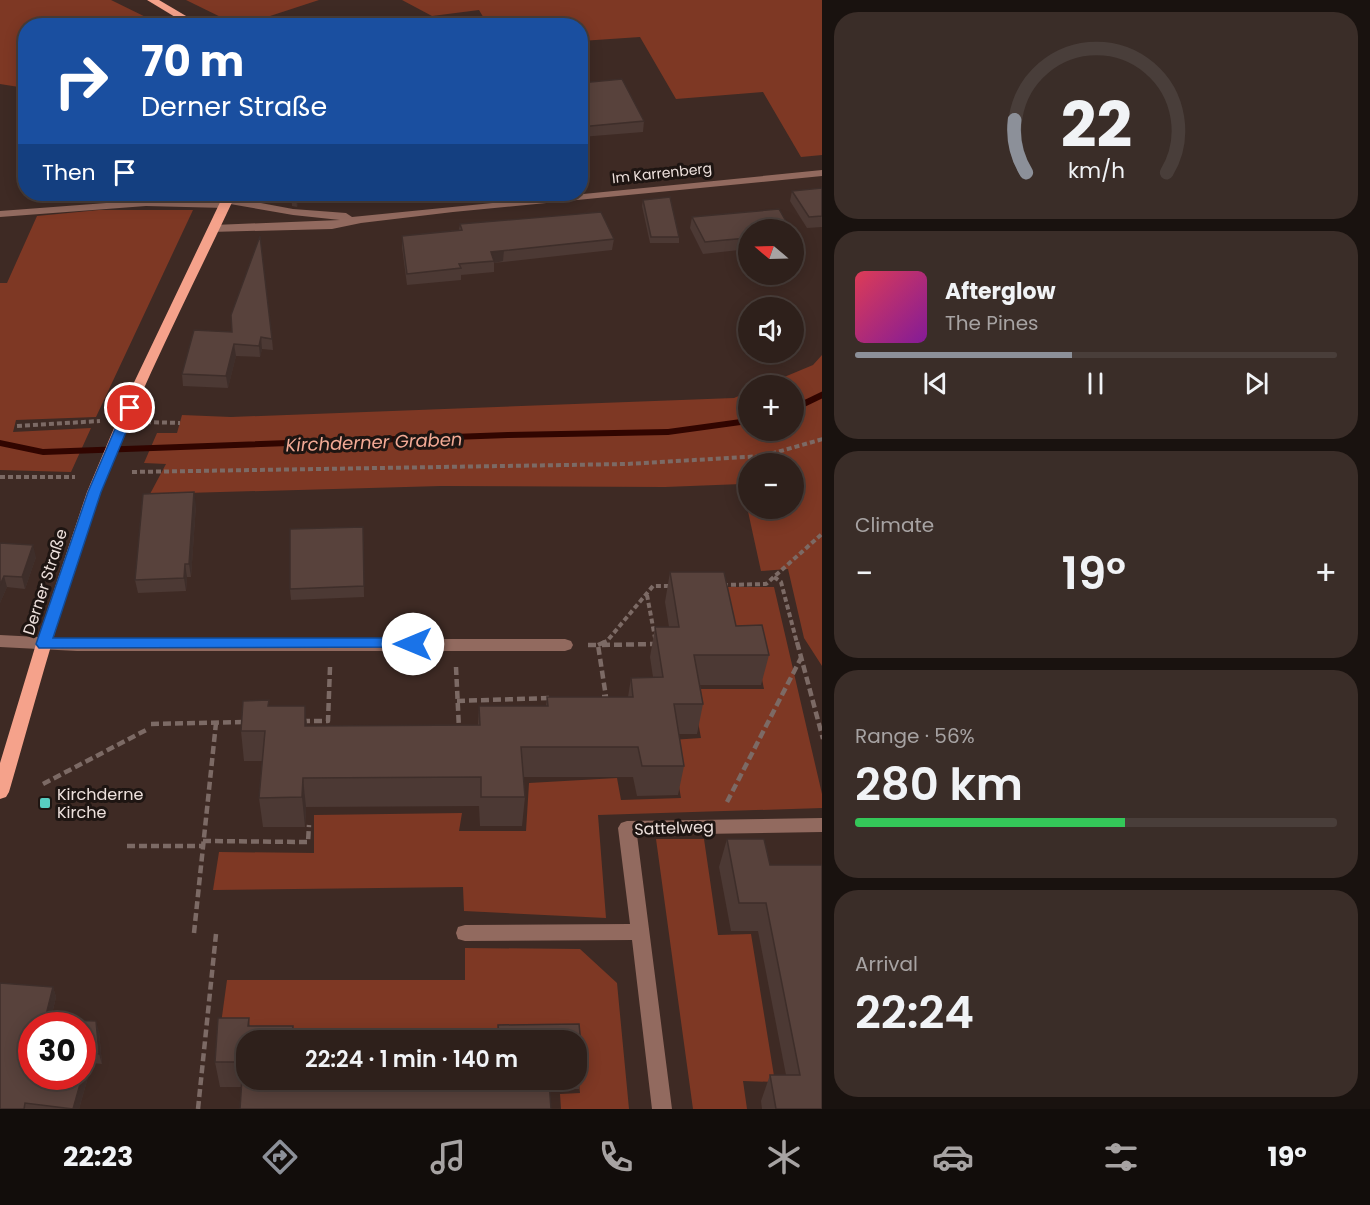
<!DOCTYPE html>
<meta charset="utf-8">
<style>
:root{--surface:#2e201b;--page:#3a2d28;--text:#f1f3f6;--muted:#a7a3a3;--line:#493e3a;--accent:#8c9099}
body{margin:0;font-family:Poppins,sans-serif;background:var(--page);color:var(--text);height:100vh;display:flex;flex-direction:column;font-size:22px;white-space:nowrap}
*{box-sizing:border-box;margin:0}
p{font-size:20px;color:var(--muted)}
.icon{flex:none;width:33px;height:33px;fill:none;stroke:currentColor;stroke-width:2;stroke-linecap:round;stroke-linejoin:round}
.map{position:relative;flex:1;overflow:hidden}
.sheet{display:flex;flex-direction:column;gap:12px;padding:12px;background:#19120f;width:548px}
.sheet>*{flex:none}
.guide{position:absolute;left:18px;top:18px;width:570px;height:183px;border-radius:24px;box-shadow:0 3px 15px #0003,0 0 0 2px var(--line);background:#1a4fa0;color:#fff;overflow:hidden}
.needle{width:39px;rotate:289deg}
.buttons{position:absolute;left:738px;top:219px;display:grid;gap:12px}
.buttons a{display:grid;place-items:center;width:66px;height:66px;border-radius:50%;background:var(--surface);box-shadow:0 3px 15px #0003,0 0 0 2px var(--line);font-size:30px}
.speed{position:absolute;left:18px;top:1012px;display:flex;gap:12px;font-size:30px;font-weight:700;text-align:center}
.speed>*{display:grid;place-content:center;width:78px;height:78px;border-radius:50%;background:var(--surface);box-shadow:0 3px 15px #0003,0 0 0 2px var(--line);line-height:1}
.speed .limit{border:9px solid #d22;background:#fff;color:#111}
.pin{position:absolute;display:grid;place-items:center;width:51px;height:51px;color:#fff;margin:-26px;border:3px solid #fff;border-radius:50%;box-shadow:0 2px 6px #0007}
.me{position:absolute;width:66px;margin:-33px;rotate:270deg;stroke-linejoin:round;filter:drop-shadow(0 0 4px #0008)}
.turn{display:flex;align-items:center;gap:21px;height:126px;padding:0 24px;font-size:27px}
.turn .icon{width:78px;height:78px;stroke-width:2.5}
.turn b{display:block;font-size:42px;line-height:51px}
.then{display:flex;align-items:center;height:57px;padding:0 24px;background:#0003;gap:12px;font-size:22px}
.big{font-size:45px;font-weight:600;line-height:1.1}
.sheet .tile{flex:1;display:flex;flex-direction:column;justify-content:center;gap:9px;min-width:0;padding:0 21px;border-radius:24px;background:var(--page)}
.sheet .dial{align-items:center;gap:0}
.dial svg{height:156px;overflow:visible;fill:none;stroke:var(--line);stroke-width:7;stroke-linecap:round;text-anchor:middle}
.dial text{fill:var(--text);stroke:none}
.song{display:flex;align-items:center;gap:18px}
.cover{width:72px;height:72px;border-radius:9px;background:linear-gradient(135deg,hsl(350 70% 55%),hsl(290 70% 35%))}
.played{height:6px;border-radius:3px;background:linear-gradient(90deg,var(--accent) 45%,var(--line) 45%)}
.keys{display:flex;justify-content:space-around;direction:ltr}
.heat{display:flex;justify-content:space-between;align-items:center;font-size:33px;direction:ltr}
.charge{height:9px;border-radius:4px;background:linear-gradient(90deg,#34c759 56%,var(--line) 0)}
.trip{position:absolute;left:236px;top:1030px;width:351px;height:60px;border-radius:24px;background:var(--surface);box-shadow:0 3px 15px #0003,0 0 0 2px var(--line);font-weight:600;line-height:60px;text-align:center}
.tab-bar{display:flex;height:96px;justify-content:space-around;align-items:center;background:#120d0b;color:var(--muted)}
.tab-bar .icon{width:42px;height:42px}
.tab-bar .active{color:var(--accent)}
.tab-bar b{font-size:27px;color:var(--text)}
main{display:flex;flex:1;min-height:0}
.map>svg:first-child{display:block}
.green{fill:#7e3824;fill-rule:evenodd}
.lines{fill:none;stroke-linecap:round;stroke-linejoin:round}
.stream{fill:#310500;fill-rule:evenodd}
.path-far1{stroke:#7c6a65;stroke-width:4;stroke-dasharray:5 3;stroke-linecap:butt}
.path{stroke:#7c6a65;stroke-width:4.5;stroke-dasharray:8 4;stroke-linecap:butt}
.minor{fill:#926a5f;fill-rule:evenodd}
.major{fill:#f5a28b;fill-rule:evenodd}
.wall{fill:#4c3934}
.shaded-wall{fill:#3e2e2a}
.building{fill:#58423c;stroke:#3e2e2a;stroke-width:1.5}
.route{fill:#1a73e8;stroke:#114b97;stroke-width:1.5}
.poi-dot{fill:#57cec2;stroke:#1e1512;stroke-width:2}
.labels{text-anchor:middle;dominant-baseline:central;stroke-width:6;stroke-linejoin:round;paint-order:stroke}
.far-street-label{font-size:14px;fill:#ede0dc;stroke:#1e1512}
.street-label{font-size:16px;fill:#ede0dc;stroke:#1e1512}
.poi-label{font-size:16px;fill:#ede0dc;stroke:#1e1512;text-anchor:start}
.water-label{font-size:18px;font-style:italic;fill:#f3aa95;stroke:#1e1512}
</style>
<main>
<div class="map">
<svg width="823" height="1109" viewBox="0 0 823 1109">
<rect width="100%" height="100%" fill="#3e2a24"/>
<g class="green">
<polygon points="0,0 111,0 162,25 26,26 25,88 0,84"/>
<polygon points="186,0 319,0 239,26"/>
<polygon points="402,0 822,0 822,155 801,157 763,92 676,99 640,37 581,41 580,26 488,25 479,10 432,16"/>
<polygon points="99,210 193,210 96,417 16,420 13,432 91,428 71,472 0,470 0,283 7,283 37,216"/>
<path d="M822,355V666L804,638L788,569L761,571L742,484L665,487L441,486L150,494L166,464L144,463L157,433H177L182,415L231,417L734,398L748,392V430H794V386L765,385L813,365ZM748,464H794V508H748Z"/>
<polygon points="722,587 774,587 822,794 822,808 598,815 606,918 464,911 463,887 213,890 219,852 314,853 314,815 462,813 459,831 526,831 529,783 617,778 621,800 681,798 671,740 701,738 692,689 764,689 756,649 732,647"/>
<polygon points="656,839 704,839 718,935 751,934 775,1082 743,1081 747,1109 693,1109"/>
<polygon points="465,948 580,949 617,983 629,1109 561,1109 560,1094 580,1093 574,1038 488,1036 487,1041 304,1041 304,1028 220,1031 227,980 465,980"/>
</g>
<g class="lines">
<g class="stream">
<polygon points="823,391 823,398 794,412 794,405"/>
<polygon points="748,418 748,424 668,435 508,438 43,455 0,446 0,440 43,449 508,432 668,429"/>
</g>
<g class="path-far1">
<polyline points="146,422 180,423"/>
<polyline points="17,426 100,421"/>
<polyline points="132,472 626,464 763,456 823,439"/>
<polyline points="0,477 75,477"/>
<polyline points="774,577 781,582 797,643"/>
<polyline points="723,585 766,584 823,533"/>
<polyline points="647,595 656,643"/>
<polyline points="602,643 607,641 653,586 670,586"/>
</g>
<g class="path">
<polyline points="797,642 823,739"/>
<polyline points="588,645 598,645 606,697 602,697"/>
<polyline points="598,645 605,642"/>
<polyline points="602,645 656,644 656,642"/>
<polyline points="456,667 459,729"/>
<polyline points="457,701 550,698"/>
<polyline points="302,721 328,721 330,667"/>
<polyline points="151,724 247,722"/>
<polyline points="43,784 146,730"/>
<polyline points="727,802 801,658"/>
<polyline points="203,841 308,842 309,825"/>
<polyline points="127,846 203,846"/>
<polyline points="194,933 216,723"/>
<polyline points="198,1109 216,934"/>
</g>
<g class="minor">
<polygon points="823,170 823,176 453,212 361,223 332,229 210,232 210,226 214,225 340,220 293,215 230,204 229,207 225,208 146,206 0,217 0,211 146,200 223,201 224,198 228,197 293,209 346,213 352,217"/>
<polygon points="0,635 77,639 565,639 571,641 573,645 571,649 565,651 77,651 0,647"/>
<polygon points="823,818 823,832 637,835 672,1109 652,1109 632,940 465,941 458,939 456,933 458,927 465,925 630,924 618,828 621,823 627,821"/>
</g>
<g class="major">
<polygon points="147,0 159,0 203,26 190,26"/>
<path d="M224,194H236C190,292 139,390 101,492C65,590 38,692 9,792L6,797L0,799V763L36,644L87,492L128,395Z"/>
</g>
</g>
<g class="wall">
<polygon points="580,83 644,121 643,132 581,137 585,145 584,156 580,156"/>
<polygon points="822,188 822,227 807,228 790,201 792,191"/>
<polygon points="291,194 301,194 297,207 292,206"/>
<polygon points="643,200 679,237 679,243 650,243 642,206"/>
<polygon points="692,217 748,230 748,249 703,254 690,228"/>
<polygon points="460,224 614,239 612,250 494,263 494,272 461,275 461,280 407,285 402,247 402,236 459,230"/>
<polygon points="194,330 272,339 273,350 262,349 260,357 236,356 228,388 183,386 182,374"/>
<polygon points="196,505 191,577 187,577 186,591 138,593 135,580"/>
<polygon points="363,527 364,597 291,600 290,589"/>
<polygon points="0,543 36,557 25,589 7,587 0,603"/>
<polygon points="670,572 736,626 769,655 761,685 700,685 703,704 697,734 679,734 684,766 678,795 637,796 633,777 523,777 525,797 522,826 480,826 479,806 306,807 305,827 263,827 259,798 262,761 244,761 241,731 270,706 305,706 307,726 478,725 479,706 546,706 547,697 628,697 631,678 653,677 650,657 655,627 669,627 665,602"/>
<polygon points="727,839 764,839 822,1109 762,1109 761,1101 770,1075 786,1075 758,931 731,931 719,867"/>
<polygon points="53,987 56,997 51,1019 99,1031 102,1064 92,1063 79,1109 0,1109"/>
<polygon points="218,1018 249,1018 250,1026 293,1026 294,1041 246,1041 246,1080 576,1080 576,1041 497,1041 498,1025 579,1024 583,1063 579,1089 549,1089 551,1109 240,1109 241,1087 220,1087 215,1062"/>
</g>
<g class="shaded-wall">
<polygon points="297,194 301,194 297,207 296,195"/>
<polygon points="504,250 503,261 494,263 491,252"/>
<polygon points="261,337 262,349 260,357 259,346"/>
<polygon points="234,344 236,356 228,388 226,376"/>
<polygon points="194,492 196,505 191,577 189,564"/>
<polygon points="33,545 36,557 25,589 22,577"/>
<polygon points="185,564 187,577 186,591 184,578"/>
<polygon points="4,576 7,587 0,603 0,585"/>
<polygon points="305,706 308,736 305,726"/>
<polygon points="303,778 306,807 305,827 302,797"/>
<polygon points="53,987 56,997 49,1026 45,1019"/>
<polygon points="96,1021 99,1031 102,1064 99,1054"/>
<polygon points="293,1026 294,1041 292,1041"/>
<polygon points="88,1053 92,1063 79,1109 73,1109"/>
</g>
<g class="building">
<polygon points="310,18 321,26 288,26"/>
<polygon points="622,79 644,121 580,127 580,83"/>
<polygon points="580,136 585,145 580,146"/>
<polygon points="822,188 822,216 809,217 792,191"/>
<polygon points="670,197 679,237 651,237 643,200"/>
<polygon points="779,209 791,230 748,230 748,238 725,240 705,242 692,217"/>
<polygon points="601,212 614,239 491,252 494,261 459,264 461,268 407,274 402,236 462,230 460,224"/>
<polygon points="260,236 272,339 261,337 259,346 234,344 226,376 182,374 194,330 232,332 231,315"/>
<polygon points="194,492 189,564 185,564 184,578 135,580 143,494"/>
<polygon points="363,527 364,586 290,589 290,529"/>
<polygon points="0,543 33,545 22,577 4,576 0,585"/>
<polygon points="670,572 724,572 736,626 762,625 769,655 694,655 703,704 674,704 684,766 642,766 638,747 521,747 525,797 481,797 481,777 303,778 302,797 259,798 265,731 241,731 243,701 269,700 268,706 305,706 305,726 480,725 479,706 548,706 547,697 633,697 631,678 663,677 655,627 679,627"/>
<polygon points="727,839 764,839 770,865 822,865 822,1109 776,1109 770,1075 800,1075 766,903 739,903"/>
<polygon points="0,983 53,987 45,1019 96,1021 99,1054 88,1053 82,1075 82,1026 32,1026 32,1077 82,1077 73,1109 25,1103 24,1109 0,1109"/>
<polygon points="218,1018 249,1018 248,1026 293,1026 292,1041 246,1041 246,1080 549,1080 551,1109 240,1109 243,1062 215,1062"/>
<polygon points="579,1024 583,1063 576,1063 576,1041 499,1041 498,1025"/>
</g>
<polygon class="route" points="130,405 136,408 101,492 53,638 413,638 419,640 421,644 419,647 39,648 36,644 88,492 124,408"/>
<rect class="poi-dot" x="39" y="797" width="12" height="12" rx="3"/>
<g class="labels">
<g class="far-street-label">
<text transform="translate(662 173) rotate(-6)">Im Karrenberg</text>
</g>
<g class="street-label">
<text transform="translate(45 582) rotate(-72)">Derner Straße</text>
<text transform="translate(674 828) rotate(-2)">Sattelweg</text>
</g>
<g class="poi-label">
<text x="57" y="794">Kirchderne<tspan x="57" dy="18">Kirche</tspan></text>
</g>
<g class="water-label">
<text transform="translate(374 442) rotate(-2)">Kirchderner Graben</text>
</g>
</g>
</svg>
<div class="buttons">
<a><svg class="needle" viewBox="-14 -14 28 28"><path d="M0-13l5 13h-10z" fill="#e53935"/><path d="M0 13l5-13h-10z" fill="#a7a3a3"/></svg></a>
<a><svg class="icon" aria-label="sound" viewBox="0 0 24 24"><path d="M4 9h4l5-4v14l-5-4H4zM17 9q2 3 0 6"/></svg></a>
<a>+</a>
<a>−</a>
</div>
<div class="speed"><div class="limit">30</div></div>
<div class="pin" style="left:130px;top:408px;background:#d93025"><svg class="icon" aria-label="arrive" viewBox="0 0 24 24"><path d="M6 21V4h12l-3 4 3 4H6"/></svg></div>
<svg class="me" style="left:413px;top:644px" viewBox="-20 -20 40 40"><circle r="19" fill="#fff"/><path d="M0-13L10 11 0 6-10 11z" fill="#1a73e8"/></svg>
<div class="trip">22:24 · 1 min · 140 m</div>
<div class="guide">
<div class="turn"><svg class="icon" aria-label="right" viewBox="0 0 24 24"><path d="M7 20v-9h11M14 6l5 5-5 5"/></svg><div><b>70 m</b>Derner Straße</div></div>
<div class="then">Then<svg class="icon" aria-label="arrive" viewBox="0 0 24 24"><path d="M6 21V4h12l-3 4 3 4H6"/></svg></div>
</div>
</div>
<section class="sheet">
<div class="tile dial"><svg viewBox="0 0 100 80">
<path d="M14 69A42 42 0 1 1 86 69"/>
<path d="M14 69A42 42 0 0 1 8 42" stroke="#8c9099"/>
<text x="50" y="56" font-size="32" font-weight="700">22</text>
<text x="50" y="72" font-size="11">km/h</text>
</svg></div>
<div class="tile">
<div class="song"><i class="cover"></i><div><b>Afterglow</b><p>The Pines</p></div></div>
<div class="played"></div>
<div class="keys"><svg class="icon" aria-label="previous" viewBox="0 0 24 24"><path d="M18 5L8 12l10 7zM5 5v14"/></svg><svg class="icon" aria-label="pause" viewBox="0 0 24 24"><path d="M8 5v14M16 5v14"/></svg><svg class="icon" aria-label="next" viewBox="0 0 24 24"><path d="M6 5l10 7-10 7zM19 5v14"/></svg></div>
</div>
<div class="tile"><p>Climate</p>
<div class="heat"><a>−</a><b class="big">19°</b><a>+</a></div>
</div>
<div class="tile"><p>Range · 56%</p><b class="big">280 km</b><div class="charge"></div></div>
<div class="tile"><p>Arrival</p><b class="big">22:24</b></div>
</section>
</main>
<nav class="tab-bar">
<b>22:23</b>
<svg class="icon active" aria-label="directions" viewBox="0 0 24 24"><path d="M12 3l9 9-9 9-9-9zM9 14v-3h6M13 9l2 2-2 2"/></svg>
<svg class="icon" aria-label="music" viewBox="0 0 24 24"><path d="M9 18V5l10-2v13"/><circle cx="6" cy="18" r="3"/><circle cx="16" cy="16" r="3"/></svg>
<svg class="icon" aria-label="phone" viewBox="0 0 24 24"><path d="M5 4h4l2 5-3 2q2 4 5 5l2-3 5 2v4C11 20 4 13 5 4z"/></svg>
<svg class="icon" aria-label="climate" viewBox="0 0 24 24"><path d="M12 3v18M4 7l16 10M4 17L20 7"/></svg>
<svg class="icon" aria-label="car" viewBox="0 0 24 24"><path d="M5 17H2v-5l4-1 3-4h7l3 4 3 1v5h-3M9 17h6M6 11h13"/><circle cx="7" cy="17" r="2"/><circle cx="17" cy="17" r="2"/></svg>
<svg class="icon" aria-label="filters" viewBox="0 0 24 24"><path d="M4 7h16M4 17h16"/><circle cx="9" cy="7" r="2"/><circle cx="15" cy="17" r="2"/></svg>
<b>19°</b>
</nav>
